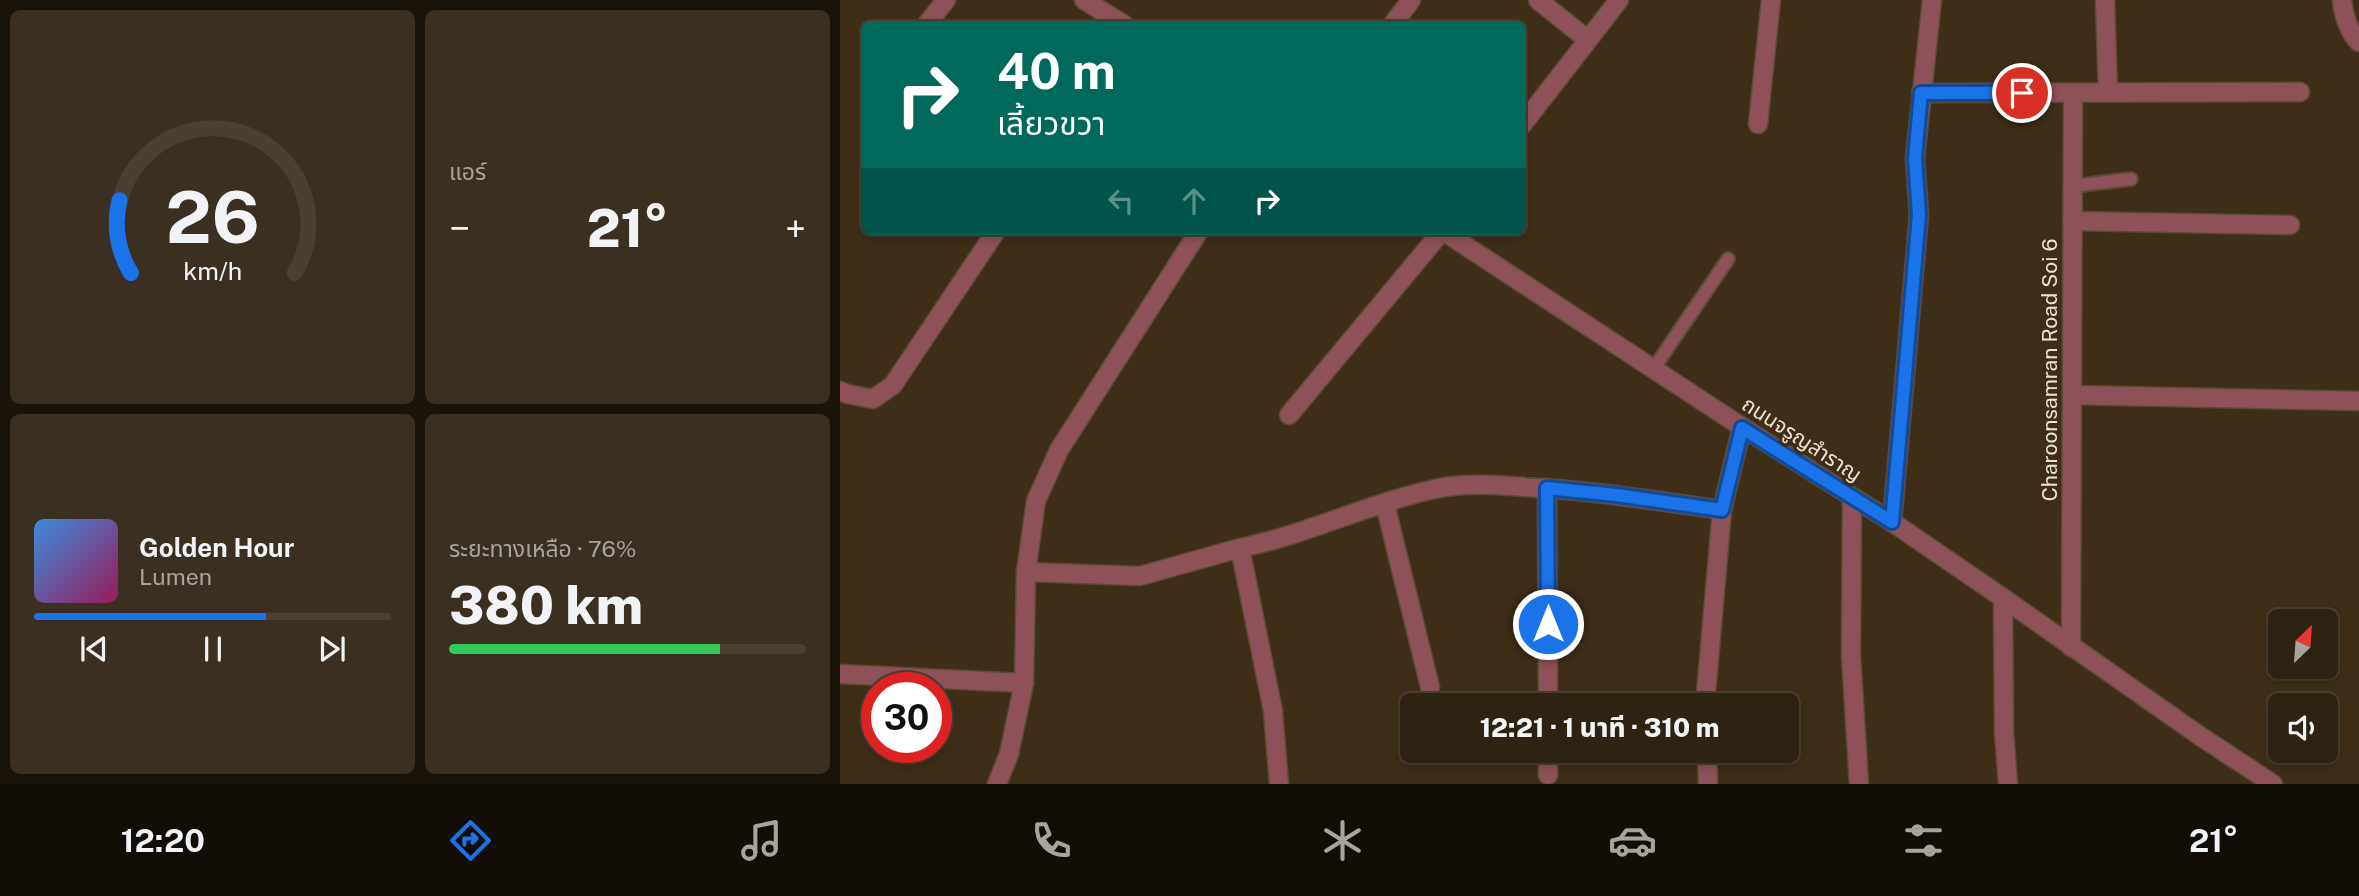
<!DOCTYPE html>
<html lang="th">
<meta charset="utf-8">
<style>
:root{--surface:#2e2212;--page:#3a2f20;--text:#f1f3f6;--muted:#a7a49f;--line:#493f32;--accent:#1a73e8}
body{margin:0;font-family:"Public Sans","Noto Sans Thai",sans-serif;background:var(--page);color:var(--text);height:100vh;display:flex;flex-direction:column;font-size:26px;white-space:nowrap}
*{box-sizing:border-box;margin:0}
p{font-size:23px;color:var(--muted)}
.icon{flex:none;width:38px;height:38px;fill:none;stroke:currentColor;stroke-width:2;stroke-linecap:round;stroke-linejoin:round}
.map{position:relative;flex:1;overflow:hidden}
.panel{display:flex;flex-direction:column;gap:10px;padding:10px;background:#19130a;width:840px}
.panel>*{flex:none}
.banner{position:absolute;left:21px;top:21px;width:665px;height:214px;border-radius:10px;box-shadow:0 4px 10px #0003,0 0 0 2px var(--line);background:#00695c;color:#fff;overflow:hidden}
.needle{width:46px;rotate:25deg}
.buttons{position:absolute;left:1428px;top:609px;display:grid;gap:14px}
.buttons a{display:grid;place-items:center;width:70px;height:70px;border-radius:10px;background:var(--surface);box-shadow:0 4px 10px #0003,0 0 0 2px var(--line);font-size:35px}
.speed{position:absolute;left:21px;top:672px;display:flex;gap:14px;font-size:35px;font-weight:700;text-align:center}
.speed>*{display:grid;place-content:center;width:91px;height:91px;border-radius:50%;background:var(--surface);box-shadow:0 4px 10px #0003,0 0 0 2px var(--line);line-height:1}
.speed .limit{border:10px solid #d22;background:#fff;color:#111}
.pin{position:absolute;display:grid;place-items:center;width:60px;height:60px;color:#fff;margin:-30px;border:4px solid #fff;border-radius:50%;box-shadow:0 2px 7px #0007}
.me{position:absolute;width:77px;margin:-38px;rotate:0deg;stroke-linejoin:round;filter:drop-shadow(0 0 5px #0008)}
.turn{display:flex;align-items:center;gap:24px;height:147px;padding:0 21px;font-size:32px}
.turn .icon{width:91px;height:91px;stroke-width:2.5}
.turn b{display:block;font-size:49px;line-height:60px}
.lanes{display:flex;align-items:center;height:66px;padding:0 21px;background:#0003;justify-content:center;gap:35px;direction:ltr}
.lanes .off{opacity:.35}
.big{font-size:52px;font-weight:800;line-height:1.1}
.panel .tile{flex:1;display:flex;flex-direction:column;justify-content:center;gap:10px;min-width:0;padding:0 24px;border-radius:10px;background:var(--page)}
.panel .dial{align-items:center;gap:0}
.dial svg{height:182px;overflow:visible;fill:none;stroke:var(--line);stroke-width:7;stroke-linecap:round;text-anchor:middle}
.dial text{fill:var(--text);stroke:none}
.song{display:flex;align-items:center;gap:21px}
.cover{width:84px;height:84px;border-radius:10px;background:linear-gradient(135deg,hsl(210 70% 55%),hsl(330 70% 35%))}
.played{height:7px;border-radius:4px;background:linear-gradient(90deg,var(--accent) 65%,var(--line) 65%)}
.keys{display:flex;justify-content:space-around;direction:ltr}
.heat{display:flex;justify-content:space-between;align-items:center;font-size:38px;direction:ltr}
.charge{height:10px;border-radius:5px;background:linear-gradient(90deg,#34c759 76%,var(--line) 0)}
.panel .tiles{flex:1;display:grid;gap:10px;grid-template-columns:repeat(2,1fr)}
.trip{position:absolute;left:560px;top:693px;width:399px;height:70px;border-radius:10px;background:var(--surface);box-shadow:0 4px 10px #0003,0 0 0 2px var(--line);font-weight:800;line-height:70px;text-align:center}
.dock{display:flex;height:112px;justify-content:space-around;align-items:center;background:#120e07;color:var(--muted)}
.dock .icon{width:49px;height:49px}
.dock .selected{color:var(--accent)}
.dock b{font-size:32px;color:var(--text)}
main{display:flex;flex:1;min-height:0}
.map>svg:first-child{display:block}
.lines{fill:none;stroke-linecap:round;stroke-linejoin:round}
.lane-casing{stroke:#5a4b36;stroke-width:16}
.street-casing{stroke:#5a4b36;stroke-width:21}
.lane{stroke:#8e5159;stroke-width:12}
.street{stroke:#8e5159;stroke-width:18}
.route-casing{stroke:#114b97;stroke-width:18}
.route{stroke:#1a73e8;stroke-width:12}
.labels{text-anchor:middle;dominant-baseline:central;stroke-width:7;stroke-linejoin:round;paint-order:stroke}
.street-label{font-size:21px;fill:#ece1d4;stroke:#3e2e18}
</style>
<main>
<section class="panel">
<div class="tiles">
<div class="tile dial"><svg viewBox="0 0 100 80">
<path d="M14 69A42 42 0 1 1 86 69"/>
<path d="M14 69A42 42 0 0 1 9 37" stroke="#1a73e8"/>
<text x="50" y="56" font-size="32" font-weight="700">26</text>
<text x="50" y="72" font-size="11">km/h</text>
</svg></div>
<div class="tile"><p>แอร์</p>
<div class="heat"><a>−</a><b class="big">21°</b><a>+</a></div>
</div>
<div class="tile">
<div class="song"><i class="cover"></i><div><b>Golden Hour</b><p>Lumen</p></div></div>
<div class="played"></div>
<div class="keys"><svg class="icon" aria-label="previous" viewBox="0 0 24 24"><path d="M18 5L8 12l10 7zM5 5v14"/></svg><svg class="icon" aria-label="pause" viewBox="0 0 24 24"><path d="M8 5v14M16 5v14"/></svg><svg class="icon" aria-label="next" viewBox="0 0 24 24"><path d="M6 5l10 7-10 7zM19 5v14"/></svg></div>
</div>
<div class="tile"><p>ระยะทางเหลือ · 76%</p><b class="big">380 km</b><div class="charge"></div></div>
</div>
</section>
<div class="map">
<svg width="1519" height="784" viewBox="0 0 1519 784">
<rect width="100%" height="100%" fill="#3e2e18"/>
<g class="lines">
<defs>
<g id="lane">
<polyline points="1233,186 1291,179"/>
<polyline points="814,368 888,259"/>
</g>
<g id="street">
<polyline points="244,0 283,24"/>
<polyline points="698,0 748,40"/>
<polyline points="1265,0 1268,92"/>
<path d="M1502,0C1503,13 1509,33 1519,42"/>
<polyline points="87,24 106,0"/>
<polyline points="553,24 571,0"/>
<polyline points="1081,93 1460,92"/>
<polyline points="918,124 931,0"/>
<polyline points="682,125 779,0"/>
<polyline points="1232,221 1450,225"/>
<polyline points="603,231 902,427 1052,522 1163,598 1360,736 1433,784"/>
<polyline points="0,391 8,394 33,399 53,385 156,231"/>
<polyline points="1232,395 1519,401"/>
<polyline points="449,415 602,231"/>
<polyline points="707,488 708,705"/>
<polyline points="1012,498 1011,656 1019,784"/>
<polyline points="545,504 590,687"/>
<polyline points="1052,522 1079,215 1075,158 1092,0"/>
<polyline points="186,572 300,576 400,548"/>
<polyline points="1163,598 1164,732 1168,784"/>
<polyline points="1231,647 1233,93"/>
<polyline points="0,674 184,683"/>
<polyline points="865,705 882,510 902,427"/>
<polyline points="708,751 708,775"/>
<polyline points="867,751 868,784"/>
<polyline points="157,784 169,754 184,683 186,572 196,501 219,450 359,231"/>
<path d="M439,784L433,711L400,548C470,534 535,500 605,487C632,483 659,485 685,487C751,490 816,501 882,510"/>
</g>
</defs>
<use href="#lane" class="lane-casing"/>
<use href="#street" class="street-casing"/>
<use href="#lane" class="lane"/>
<use href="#street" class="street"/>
</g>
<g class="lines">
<defs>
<polyline id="route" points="708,624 707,488 776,495 882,510 902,428 1052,522 1079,215 1075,158 1081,93 1182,93"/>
</defs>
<use href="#route" class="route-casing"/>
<use href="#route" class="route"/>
</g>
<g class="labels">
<g class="street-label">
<text transform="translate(1209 370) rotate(-90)">Charoonsamran Road Soi 6</text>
<text transform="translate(962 439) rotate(33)">ถนนจรูญสำราญ</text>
</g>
</g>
</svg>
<div class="buttons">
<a><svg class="needle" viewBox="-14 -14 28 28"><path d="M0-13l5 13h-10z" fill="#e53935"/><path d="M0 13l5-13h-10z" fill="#a7a49f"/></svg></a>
<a><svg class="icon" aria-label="sound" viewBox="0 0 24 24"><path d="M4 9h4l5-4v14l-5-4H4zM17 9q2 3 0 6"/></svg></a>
</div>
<div class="speed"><div class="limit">30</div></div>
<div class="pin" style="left:1182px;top:93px;background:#d93025"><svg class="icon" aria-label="arrive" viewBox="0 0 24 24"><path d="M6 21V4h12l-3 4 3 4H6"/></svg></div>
<svg class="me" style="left:708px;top:624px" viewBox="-20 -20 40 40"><circle r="17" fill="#1a73e8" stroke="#fff" stroke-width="3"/><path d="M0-11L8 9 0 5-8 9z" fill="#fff"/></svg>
<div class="trip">12:21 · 1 นาที · 310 m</div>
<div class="banner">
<div class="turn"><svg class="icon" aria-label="right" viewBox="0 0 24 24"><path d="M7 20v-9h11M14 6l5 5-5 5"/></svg><div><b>40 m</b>เลี้ยวขวา</div></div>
<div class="lanes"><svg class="icon off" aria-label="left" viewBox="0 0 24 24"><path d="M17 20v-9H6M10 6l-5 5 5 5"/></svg><svg class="icon off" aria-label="ahead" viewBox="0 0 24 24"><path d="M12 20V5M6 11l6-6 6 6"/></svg><svg class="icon" aria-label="right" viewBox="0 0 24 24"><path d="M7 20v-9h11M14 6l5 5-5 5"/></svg></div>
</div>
</div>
</main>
<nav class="dock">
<b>12:20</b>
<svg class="icon selected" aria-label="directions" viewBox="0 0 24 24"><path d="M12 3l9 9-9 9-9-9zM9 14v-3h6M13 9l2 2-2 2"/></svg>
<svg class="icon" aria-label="music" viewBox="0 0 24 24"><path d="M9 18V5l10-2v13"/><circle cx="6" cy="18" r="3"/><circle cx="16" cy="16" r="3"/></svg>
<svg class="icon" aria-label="phone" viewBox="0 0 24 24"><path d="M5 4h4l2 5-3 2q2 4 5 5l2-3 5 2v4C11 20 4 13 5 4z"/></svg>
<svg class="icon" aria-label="climate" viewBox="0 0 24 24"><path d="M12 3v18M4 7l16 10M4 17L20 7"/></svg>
<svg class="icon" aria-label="car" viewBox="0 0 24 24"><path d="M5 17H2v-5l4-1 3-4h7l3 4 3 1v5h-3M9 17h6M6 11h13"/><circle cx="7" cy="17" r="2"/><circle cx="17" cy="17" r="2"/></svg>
<svg class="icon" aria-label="filters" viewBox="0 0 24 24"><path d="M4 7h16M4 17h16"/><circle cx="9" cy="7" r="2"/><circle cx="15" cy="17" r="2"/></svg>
<b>21°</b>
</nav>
